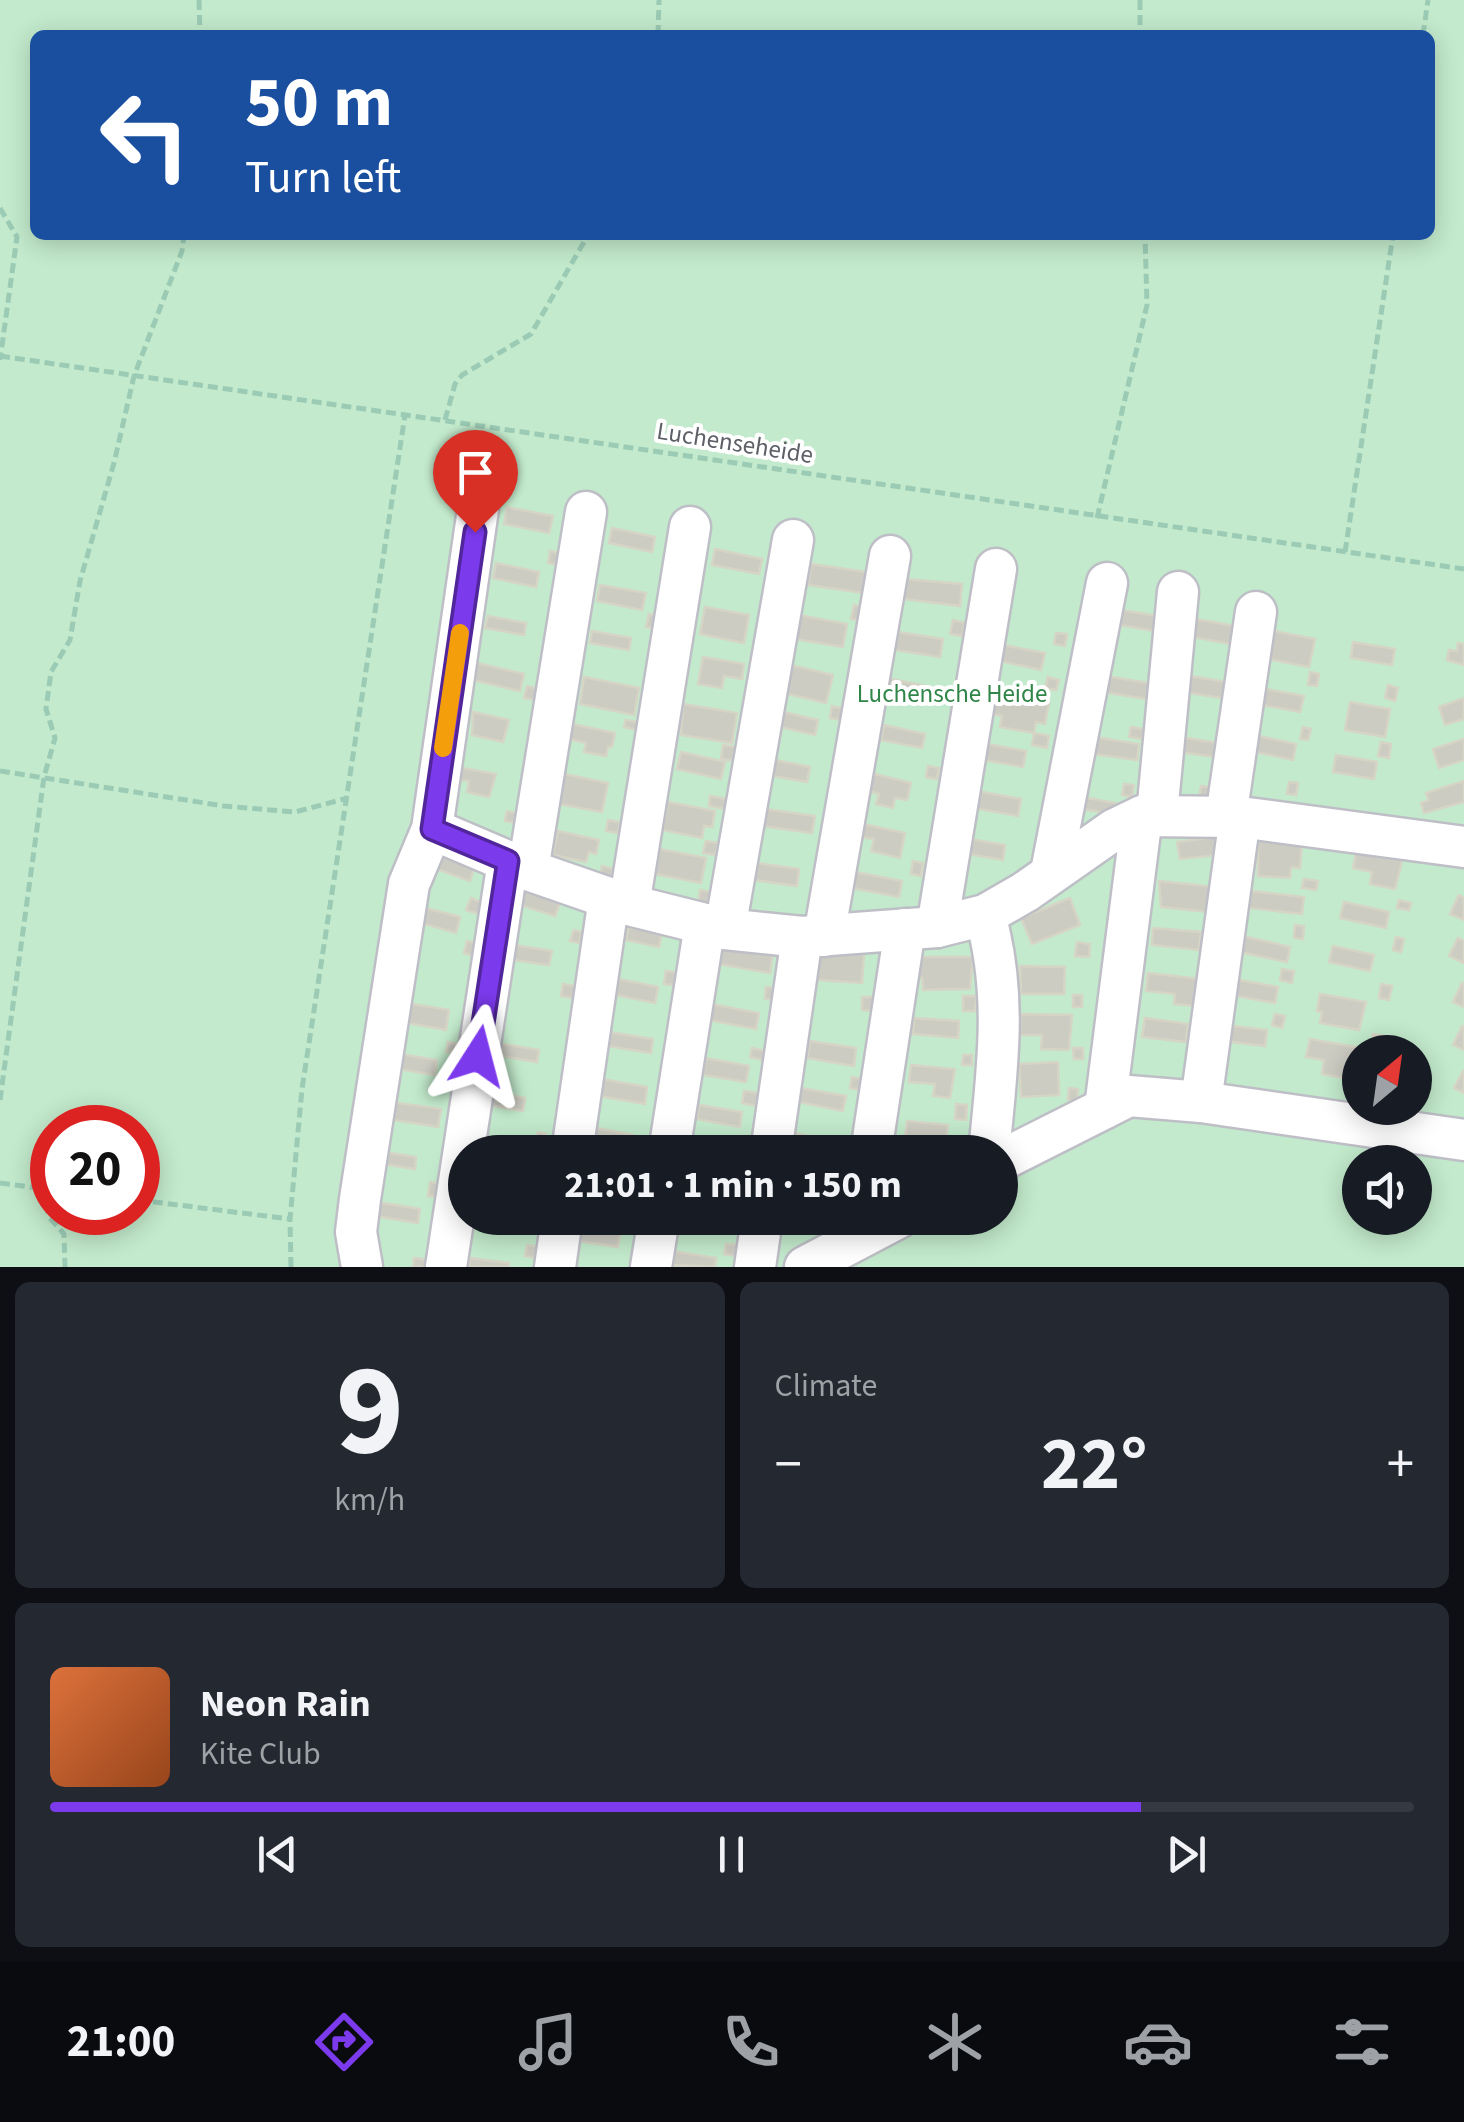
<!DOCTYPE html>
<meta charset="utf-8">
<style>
:root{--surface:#171b24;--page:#242831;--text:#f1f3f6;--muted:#9ea1a6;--line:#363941;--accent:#7c3aed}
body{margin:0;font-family:"Source Sans 3",sans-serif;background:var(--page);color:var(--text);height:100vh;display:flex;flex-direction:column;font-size:38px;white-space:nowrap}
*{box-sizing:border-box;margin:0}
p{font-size:32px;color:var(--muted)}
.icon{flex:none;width:55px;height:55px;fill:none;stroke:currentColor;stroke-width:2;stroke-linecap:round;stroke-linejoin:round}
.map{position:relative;height:1267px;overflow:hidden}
.drawer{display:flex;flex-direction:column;gap:15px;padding:15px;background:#0d0f14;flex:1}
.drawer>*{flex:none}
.guide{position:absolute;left:30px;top:30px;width:1405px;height:210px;border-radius:15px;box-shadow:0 5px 25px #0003;background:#1a4fa0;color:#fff;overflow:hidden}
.needle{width:65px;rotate:29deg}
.buttons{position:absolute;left:1342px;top:1035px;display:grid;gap:20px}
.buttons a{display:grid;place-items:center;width:90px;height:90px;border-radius:50%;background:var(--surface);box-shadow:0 5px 25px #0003;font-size:50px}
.speed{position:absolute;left:30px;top:1105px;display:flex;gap:20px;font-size:50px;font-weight:700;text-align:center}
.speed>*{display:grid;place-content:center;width:130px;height:130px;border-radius:50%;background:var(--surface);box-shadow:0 5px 25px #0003;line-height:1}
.speed .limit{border:15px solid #d22;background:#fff;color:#111}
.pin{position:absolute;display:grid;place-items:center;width:85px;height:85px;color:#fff;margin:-102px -42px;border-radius:50% 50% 50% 0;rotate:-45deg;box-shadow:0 0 10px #0007}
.pin .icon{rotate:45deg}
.me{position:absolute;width:110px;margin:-55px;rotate:9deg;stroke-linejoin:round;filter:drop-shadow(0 0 8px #0008)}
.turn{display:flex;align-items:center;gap:35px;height:210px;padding:0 50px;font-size:45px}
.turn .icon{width:130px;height:130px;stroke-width:2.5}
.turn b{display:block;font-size:70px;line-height:85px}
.big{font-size:75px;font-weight:700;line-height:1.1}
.drawer .widget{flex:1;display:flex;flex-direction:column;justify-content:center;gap:15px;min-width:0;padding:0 35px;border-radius:15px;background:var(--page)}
.drawer .dial{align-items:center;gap:0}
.dial b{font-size:130px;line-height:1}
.song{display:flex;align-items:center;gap:30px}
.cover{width:120px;height:120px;border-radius:15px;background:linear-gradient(135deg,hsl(20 70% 55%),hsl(20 70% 35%))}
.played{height:10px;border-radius:5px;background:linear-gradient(90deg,var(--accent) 80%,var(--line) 80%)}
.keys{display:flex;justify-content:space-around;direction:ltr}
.heat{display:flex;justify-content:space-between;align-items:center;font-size:55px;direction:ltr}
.drawer .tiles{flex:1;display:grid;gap:15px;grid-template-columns:1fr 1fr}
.widget:last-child{grid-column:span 2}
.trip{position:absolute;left:448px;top:1135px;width:570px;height:100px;border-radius:50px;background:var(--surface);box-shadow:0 5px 25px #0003;font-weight:700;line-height:100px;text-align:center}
.dock{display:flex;height:160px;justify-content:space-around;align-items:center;background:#090b0e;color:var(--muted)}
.dock .icon{width:70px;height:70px}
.dock .active{color:var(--accent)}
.dock b{font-size:45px;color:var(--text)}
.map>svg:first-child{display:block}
.green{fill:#c3eacc;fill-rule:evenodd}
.building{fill:#ccccc3;stroke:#d6d5c5;stroke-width:2.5}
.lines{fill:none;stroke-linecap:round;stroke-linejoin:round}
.minor-casing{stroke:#bebfc6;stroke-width:45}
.path{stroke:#9bcbb5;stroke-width:5;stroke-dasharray:10 5;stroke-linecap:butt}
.minor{stroke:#fff;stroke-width:40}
.route-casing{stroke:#51269a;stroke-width:25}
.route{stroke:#7c3aed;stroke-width:18}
.slow{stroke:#f59e0b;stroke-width:18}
.labels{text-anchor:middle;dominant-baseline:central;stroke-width:8;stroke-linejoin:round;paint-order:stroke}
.street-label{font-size:25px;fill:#5e6068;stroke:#fff}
.park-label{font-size:25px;fill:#308548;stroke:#fff}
</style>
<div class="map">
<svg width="1464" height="1267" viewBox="0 0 1464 1267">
<rect width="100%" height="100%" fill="#f1f1e7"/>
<path class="green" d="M0,0H1464V1267H0ZM35,35H1430V235H35ZM1360,1052H1415V1108H1360ZM52,1128H138V1212H52ZM465,1152H1000V1218H465ZM1360,1162H1415V1218H1360Z"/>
<g class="building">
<polygon points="507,507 553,516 549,533 504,524"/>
<polygon points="612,528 655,537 652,552 609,543"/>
<polygon points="715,549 762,559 759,574 712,565"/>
<polygon points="550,551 561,553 559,565 548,563"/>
<polygon points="496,563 539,572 536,587 493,578"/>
<polygon points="811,564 867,572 864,593 808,585"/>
<polygon points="906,579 962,584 960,606 904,599"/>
<polygon points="600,585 646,593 642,610 597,601"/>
<polygon points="854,605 866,607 864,621 851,619"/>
<polygon points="705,607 749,615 744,643 700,634"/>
<polygon points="1116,609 1163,617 1160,632 1114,624"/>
<polygon points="649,614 662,616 659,629 646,627"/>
<polygon points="799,615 847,624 843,647 795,639"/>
<polygon points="488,616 526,623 524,635 485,628"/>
<polygon points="1196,619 1240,627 1237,645 1192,637"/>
<polygon points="953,620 965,623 962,636 950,634"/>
<polygon points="1269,630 1315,639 1309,667 1268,659"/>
<polygon points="592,631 631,638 629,650 590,643"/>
<polygon points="898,632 943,639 940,657 895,650"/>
<polygon points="1056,633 1067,634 1065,646 1054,644"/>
<polygon points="1353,642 1395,649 1392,665 1351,658"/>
<polygon points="1458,643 1464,644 1464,665 1447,660 1449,650 1457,651"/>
<polygon points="1003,645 1045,653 1041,670 1000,661"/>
<polygon points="703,657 744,664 742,679 724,676 722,688 698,684"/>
<polygon points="477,663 524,674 520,691 473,680"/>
<polygon points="790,665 833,675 826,703 784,693"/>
<polygon points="1310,672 1319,674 1317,686 1308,685"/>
<polygon points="1185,675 1232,683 1229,699 1182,692"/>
<polygon points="1105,676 1149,683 1147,699 1102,692"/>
<polygon points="584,677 639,688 634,715 580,704"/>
<polygon points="1048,677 1059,680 1056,690 1045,688"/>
<polygon points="891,679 931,687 929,701 888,694"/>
<polygon points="1388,685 1398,688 1395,701 1385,698"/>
<polygon points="527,686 538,689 536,700 524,698"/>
<polygon points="1261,688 1304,696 1300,712 1258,704"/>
<polygon points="994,694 1049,703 1045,724 1036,722 1034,733 1000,727 1002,716 991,714"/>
<polygon points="1464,698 1464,719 1445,725 1439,707"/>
<polygon points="1350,702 1390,709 1385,737 1345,730"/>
<polygon points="683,704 737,713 732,743 681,735"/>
<polygon points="832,706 844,709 842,720 830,718"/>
<polygon points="779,711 818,720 815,735 776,726"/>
<polygon points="473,712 509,720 503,742 472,735"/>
<polygon points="626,720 638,722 637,730 624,727"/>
<polygon points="572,724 615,733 612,747 608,747 606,756 584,752 586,743 569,739"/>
<polygon points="884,725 925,734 922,748 881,740"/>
<polygon points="1131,727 1144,729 1142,739 1129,737"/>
<polygon points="1303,727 1311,729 1308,740 1300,739"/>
<polygon points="1034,733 1049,736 1047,748 1032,745"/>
<polygon points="1254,735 1296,744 1293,760 1251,751"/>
<polygon points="1088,736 1139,744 1137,760 1086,753"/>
<polygon points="1175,736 1218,743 1215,757 1173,751"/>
<polygon points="1464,739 1464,760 1439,768 1433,749"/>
<polygon points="1381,742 1391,744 1389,758 1378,756"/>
<polygon points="987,744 1026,751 1023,767 984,760"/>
<polygon points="723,745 736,747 734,761 721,759"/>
<polygon points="681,752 725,762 721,779 677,769"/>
<polygon points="1336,755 1377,762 1374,779 1333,772"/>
<polygon points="770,759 810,767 807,782 767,775"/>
<polygon points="928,766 939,768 937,779 926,777"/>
<polygon points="462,768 496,774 489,797 467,792 469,781 459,780"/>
<polygon points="871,773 911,783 907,800 895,798 893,808 876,804 879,794 867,791"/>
<polygon points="564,774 608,783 602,812 559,804"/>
<polygon points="1464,781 1464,802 1424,813 1421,803 1429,800 1426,793"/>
<polygon points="1289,782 1298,783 1296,795 1287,794"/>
<polygon points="1124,784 1134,785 1132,797 1122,795"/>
<polygon points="1201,786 1215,788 1213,800 1199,798"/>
<polygon points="977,791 1021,799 1018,816 974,808"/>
<polygon points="710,796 727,799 725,809 709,806"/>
<polygon points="1077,796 1115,803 1114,814 1075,808"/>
<polygon points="668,802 715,811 712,827 704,826 702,838 663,830"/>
<polygon points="765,809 815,816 812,833 762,826"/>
<polygon points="507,811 518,814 516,823 505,821"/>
<polygon points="608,820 620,822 618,833 606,831"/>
<polygon points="863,824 905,833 900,858 871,851 874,839 860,837"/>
<polygon points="558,831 599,840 596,854 589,852 586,862 553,855"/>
<polygon points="1215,837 1217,855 1180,859 1177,842"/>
<polygon points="970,839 1005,845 1003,860 968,854"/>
<polygon points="1258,839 1302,843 1300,868 1291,867 1290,878 1258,876"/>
<polygon points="706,841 718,843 715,855 703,853"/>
<polygon points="659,849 706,858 701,883 655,874"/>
<polygon points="433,853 474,868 470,881 429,866"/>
<polygon points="1356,853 1402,861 1395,889 1370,884 1372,872 1353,868"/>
<polygon points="913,861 923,863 921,876 911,874"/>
<polygon points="757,863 799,869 797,886 754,880"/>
<polygon points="602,866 613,869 611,879 600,877"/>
<polygon points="855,872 902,881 899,897 852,888"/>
<polygon points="1304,879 1318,881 1316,890 1302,888"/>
<polygon points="1159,881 1214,887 1208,912 1161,907"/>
<polygon points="522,890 560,903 555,916 517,904"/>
<polygon points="700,890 710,892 707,906 698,904"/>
<polygon points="1251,891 1304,897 1302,914 1249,908"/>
<polygon points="1459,895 1464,898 1464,920 1450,914"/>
<polygon points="471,898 486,904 482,915 466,910"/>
<polygon points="1070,898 1080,925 1032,944 1021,918"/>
<polygon points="1399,900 1411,903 1409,910 1397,908"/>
<polygon points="1344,902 1389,912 1386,928 1340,918"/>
<polygon points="418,906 460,917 456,933 414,921"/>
<polygon points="1295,925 1304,926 1303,939 1294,938"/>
<polygon points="629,927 662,933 659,947 626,940"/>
<polygon points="1153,928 1201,932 1199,950 1152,945"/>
<polygon points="574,930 582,932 579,943 570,941"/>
<polygon points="1243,936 1290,947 1287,962 1239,952"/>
<polygon points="1396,937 1404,939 1401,952 1393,950"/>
<polygon points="1458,938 1464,941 1464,963 1449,956"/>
<polygon points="467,941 478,944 475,956 464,953"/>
<polygon points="1077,942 1090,944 1089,957 1075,956"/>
<polygon points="508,944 552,951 549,965 506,959"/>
<polygon points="721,944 773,952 770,973 718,964"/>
<polygon points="1333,946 1374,955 1370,971 1329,962"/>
<polygon points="819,951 864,954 862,983 817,980"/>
<polygon points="918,957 973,957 970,989 923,990 922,978 918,978"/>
<polygon points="1020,966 1065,967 1064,994 1021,994"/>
<polygon points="1282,969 1294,971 1292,983 1280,980"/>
<polygon points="666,971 680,973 678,986 664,984"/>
<polygon points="1148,973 1201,979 1197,1006 1174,1004 1175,994 1146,991"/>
<polygon points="619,979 658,987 655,1003 616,995"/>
<polygon points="1234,979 1278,987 1275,1003 1231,995"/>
<polygon points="1462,983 1464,984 1464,1007 1453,1002"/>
<polygon points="563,984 575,986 573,998 561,996"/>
<polygon points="1381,984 1392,986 1389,1000 1379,998"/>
<polygon points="766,987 777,988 775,1000 765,999"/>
<polygon points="1320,994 1366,1002 1359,1030 1320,1023 1322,1012 1317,1011"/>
<rect x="1073" y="995" width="9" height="12"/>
<polygon points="963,996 976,996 975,1011 963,1011"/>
<polygon points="862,997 874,997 874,1011 862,1010"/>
<polygon points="401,1002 449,1010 446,1030 397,1021"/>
<polygon points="711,1004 759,1013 756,1029 709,1020"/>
<polygon points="1021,1014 1072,1015 1069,1050 1041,1049 1042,1035 1020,1035"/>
<polygon points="1275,1014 1285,1016 1282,1028 1272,1025"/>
<polygon points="914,1018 959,1021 958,1038 913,1034"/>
<polygon points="1145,1018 1188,1024 1186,1042 1142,1037"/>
<polygon points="1225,1025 1267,1030 1265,1046 1223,1041"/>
<polygon points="1462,1026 1464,1027 1464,1050 1453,1045"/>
<polygon points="609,1032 653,1039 651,1053 607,1046"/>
<polygon points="1373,1034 1384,1036 1382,1050 1371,1048"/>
<polygon points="1310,1039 1356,1047 1349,1079 1322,1074 1324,1060 1306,1057"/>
<polygon points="810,1041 856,1048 854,1066 807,1058"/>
<polygon points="448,1042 461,1045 460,1053 446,1052"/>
<polygon points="497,1043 539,1050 537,1062 495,1055"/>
<polygon points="752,1048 765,1051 763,1060 750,1057"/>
<polygon points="1073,1048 1083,1048 1083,1059 1074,1059"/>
<polygon points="394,1053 437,1060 435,1075 392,1068"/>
<polygon points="963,1055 972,1055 972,1065 962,1065"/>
<polygon points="706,1058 749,1066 746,1082 703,1075"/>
<polygon points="1058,1062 1059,1095 1021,1097 1019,1064"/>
<polygon points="911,1065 955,1069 950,1098 933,1096 935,1084 909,1082"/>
<polygon points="1463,1071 1464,1071 1464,1093 1454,1088"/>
<polygon points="852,1077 864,1079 861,1090 850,1088"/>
<polygon points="602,1079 647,1087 645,1104 599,1096"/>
<polygon points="801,1088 846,1096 843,1111 799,1102"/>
<polygon points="1069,1088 1078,1089 1077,1101 1068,1100"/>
<polygon points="744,1091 759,1093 757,1106 742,1103"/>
<polygon points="490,1092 525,1098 523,1111 488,1105"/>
<polygon points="391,1102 441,1109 438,1127 388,1119"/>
<polygon points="956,1104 967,1105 966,1120 955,1119"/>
<polygon points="699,1105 742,1112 740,1127 697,1119"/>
<polygon points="907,1121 948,1125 945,1151 904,1147"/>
<polygon points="597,1128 633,1135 630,1147 594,1140"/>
<polygon points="538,1132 546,1134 544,1146 535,1144"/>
<polygon points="794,1133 832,1141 829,1152 791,1147"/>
<polygon points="384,1152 416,1157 415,1169 382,1164"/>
<polygon points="430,1182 441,1184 440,1197 428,1196"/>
<polygon points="377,1202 420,1209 418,1223 375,1216"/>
<polygon points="474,1218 525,1218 522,1228 473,1221"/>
<polygon points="678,1218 725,1218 723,1234 677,1228"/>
<polygon points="579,1227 620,1232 618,1247 577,1241"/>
<polygon points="726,1244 737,1245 736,1256 724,1254"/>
<polygon points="527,1245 538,1247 536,1258 525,1256"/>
<polygon points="673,1251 716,1258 715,1267 671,1265"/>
<polygon points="414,1258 430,1260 429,1267 413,1267"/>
<polygon points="470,1258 509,1263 508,1267 469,1267"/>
</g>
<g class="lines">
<defs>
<g id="minor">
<polyline points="1157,814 1178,592"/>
<polyline points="1226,817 1256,612"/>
<polyline points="432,829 528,870 629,905 725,929 802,937 937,927 985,915 1025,892 1115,829 1142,816 1240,817 1464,847"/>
<polyline points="528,870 586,512"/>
<polyline points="1051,872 1107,583"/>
<polyline points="629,905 690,527"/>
<path d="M985,915C1008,995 997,1071 989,1152"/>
<polyline points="937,927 996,569"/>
<polyline points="725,929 793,540"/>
<polyline points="824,936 890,556"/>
<polyline points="1201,1102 1240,817"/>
<polyline points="1105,1108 1142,816"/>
<polyline points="572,1152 609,898"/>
<polyline points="669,1152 705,924"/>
<polyline points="771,1152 802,937"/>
<polyline points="871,1152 905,929"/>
<polyline points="1000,1161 1129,1096 1201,1102 1464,1140"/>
<polyline points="362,1267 356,1232 360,1199 409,884 432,829 480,495"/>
<polyline points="446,1267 508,861"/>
<polyline points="555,1267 562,1218"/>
<polyline points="651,1267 659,1218"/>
<polyline points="755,1267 762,1218"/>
<polyline points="805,1267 898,1218"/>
</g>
</defs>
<use href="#minor" class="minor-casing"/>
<g class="path">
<polyline points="199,0 200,35"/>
<polyline points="1140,0 1140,35"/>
<polyline points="658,35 659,0"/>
<polyline points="1423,35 1428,0"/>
<polyline points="0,208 17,237 0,360"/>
<polyline points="0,356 1464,569"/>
<polyline points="445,420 455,384 462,375 531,334 588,235"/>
<polyline points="1097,518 1147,305 1145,235"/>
<polyline points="1345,552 1393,235"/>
<polyline points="0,771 224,806 295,812 348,798"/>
<polyline points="0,1100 44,777 55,738 46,709 51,672 70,640 80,581 114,463 134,376 182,251 184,235"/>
<polyline points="0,1183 52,1190"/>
<polyline points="49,1189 48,1216 64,1234 65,1267"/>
<polyline points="138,1200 290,1219"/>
<polyline points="291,1267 290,1219 302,1089 405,415"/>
</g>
<use href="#minor" class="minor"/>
</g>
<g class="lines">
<defs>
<polyline id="route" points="475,532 432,829 508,861 478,1056"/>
</defs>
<use href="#route" class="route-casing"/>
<use href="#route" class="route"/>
<polyline class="slow" points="443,748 460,633"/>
</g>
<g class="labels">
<g class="street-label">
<text transform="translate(735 443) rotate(9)">Luchenseheide</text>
</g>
<g class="park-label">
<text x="952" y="694">Luchensche Heide</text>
</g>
</g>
</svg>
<div class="buttons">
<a><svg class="needle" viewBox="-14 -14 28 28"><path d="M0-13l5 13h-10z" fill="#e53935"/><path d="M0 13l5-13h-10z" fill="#9ea1a6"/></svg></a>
<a><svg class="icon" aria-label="sound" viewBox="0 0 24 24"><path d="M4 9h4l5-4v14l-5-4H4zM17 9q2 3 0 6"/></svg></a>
</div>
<div class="speed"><div class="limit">20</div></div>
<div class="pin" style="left:475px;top:532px;background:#d93025"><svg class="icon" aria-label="arrive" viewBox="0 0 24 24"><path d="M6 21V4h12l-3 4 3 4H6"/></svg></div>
<svg class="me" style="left:478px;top:1056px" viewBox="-20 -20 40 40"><path d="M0-17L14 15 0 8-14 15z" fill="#7c3aed" stroke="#fff" stroke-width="4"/></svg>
<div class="trip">21:01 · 1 min · 150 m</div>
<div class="guide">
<div class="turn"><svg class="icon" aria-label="left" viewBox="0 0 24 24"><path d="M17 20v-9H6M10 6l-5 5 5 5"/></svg><div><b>50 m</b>Turn left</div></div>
</div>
</div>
<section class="drawer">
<div class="tiles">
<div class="widget dial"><b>9</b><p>km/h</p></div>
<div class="widget"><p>Climate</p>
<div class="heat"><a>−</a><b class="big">22°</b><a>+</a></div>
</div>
<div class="widget">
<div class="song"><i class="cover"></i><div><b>Neon Rain</b><p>Kite Club</p></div></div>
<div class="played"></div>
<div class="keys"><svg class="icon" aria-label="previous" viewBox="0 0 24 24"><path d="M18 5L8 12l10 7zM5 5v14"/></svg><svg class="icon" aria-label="pause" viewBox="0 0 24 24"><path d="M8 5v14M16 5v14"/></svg><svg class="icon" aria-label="next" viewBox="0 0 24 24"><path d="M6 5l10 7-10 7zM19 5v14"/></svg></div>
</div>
</div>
</section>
<nav class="dock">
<b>21:00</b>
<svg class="icon active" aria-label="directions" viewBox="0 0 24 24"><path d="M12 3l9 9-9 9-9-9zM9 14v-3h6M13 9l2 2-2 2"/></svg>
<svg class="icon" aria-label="music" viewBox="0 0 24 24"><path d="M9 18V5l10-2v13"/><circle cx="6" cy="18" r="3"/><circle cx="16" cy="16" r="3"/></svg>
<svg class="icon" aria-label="phone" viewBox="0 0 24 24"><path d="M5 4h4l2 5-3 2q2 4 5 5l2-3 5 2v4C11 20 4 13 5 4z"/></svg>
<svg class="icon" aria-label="climate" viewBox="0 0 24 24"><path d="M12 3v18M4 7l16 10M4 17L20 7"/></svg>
<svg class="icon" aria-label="car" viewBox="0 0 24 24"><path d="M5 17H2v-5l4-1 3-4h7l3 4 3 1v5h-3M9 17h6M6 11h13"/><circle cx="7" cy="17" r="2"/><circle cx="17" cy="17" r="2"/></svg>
<svg class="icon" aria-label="filters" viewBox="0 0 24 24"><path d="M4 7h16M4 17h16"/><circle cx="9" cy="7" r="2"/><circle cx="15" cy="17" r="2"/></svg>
</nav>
